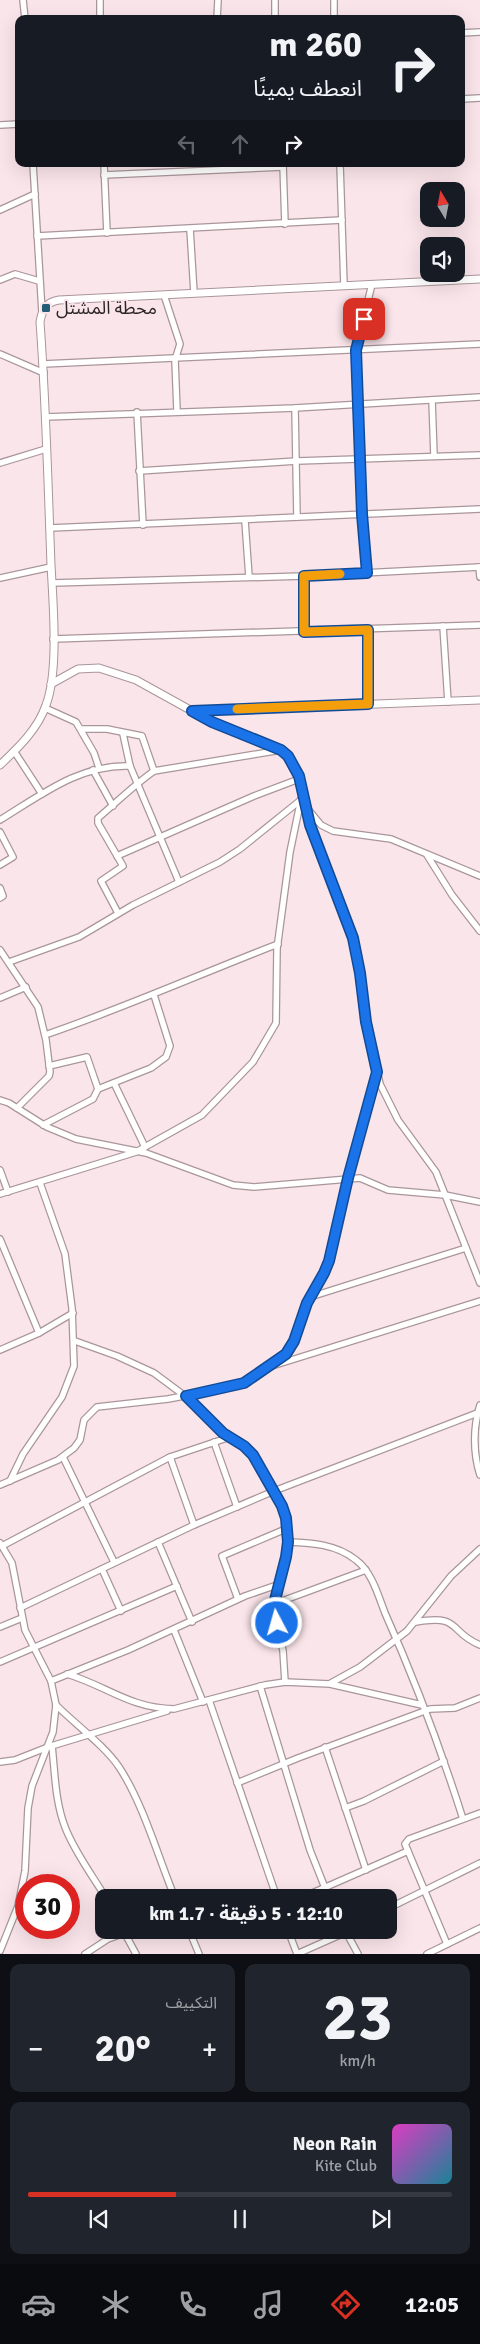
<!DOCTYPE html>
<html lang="ar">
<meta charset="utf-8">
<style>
:root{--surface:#171b24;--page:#20242c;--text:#f1f3f6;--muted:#9ea1a6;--line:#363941;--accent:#d93025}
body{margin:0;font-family:Signika,"Noto Sans Arabic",sans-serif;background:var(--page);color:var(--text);direction:rtl;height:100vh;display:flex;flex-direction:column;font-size:19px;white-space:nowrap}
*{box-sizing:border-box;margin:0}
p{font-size:16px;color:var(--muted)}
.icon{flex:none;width:28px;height:28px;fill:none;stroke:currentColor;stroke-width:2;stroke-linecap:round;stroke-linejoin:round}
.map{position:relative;height:1954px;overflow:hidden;direction:ltr}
.side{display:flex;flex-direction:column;gap:10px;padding:10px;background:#0d0f14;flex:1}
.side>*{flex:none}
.guide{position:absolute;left:15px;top:15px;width:450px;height:152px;border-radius:10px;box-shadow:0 5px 20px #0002;direction:rtl;background:#171b24;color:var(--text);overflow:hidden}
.needle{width:32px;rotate:350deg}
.fabs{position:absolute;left:420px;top:182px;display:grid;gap:10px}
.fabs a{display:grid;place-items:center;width:45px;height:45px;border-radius:10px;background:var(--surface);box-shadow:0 5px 20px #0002;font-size:25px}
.speed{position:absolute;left:15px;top:1874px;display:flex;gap:10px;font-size:25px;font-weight:700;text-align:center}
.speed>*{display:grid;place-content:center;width:65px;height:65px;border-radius:50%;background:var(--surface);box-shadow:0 5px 20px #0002;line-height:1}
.speed .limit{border:8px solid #d22;background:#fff;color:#111}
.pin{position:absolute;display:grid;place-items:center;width:42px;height:42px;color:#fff;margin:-21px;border-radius:10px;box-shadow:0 2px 8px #0006}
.me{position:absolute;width:55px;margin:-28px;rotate:354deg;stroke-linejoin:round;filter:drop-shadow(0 0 4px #0008)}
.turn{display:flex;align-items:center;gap:18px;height:105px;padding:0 20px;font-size:22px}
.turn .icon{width:65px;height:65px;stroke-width:2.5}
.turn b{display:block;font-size:35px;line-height:42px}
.lanes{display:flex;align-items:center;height:48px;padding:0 20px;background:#0003;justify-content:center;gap:25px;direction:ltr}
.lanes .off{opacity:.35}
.big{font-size:38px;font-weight:700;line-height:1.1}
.side .widget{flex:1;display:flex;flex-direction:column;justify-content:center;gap:8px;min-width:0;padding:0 18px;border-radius:10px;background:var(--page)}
.side .dial{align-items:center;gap:0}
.dial b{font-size:65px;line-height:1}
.song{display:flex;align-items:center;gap:15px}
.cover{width:60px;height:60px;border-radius:8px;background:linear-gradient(135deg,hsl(310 70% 55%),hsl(190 70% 35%))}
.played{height:5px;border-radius:2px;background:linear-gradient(90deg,var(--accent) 35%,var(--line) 35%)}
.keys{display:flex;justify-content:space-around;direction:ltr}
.heat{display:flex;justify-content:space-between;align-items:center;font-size:28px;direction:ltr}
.side .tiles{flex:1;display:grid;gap:10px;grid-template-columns:1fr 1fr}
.widget:last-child{grid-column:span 2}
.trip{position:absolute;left:95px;top:1889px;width:302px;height:50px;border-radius:10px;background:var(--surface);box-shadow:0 5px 20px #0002;font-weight:700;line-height:50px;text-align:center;direction:rtl}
.dock{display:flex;height:80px;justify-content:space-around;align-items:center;background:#090b0e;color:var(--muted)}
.dock .icon{width:35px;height:35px}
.dock .selected{color:var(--accent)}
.dock b{font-size:22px;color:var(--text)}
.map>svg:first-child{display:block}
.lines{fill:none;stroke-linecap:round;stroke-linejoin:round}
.minor-casing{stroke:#a9969a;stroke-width:8}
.tertiary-casing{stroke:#a9969a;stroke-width:9}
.minor{stroke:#fff;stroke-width:5.5}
.tertiary{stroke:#fff;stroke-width:7}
.route-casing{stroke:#114b97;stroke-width:12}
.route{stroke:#1a73e8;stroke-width:9}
.slow{stroke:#f59e0b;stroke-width:9}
.poi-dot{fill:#235d76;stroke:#fae5ea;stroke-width:2}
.labels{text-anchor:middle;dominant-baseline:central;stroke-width:4;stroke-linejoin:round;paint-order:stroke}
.poi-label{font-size:18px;fill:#2c2527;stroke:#fae5ea;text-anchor:start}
</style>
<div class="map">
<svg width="480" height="1954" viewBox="0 0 480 1954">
<rect width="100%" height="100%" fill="#fae5ea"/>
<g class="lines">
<defs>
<g id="minor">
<polyline points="23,0 25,19"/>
<polyline points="100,0 100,19"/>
<polyline points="275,0 275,19"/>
<polyline points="334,0 334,19"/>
<polyline points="217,19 218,0"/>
<polyline points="461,33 480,32"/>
<polyline points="461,99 480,98"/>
<polyline points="0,125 19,124"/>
<polyline points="33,164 42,312"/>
<polyline points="104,164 107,233"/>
<polyline points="283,164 285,224"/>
<polyline points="340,164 344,286"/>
<polyline points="104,175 283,167"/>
<polyline points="0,210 35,194"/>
<polyline points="190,229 194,293"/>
<polyline points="37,236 342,220"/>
<polyline points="0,280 15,274 39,281"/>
<polyline points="164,295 180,344 175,360 177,411"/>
<polyline points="0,354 44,373"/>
<polyline points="43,364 480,344"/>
<polyline points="432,400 434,456"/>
<polyline points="295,408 297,517"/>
<polyline points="137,412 143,525"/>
<polyline points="45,417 295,408 480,397"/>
<polyline points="0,463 46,449"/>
<polyline points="139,471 297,461 480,455"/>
<polyline points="245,521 249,577"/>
<polyline points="50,528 480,509"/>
<polyline points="479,567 480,577"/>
<polyline points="367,573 362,514 356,350 372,284"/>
<polyline points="0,578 51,567"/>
<polyline points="52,583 304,576 480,567"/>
<polyline points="443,626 448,702"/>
<polyline points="304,632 304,576"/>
<polyline points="53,639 480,625"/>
<polyline points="368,704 368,630"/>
<polyline points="45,708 76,722 94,753 99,768"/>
<polyline points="192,711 212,722 281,750 288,757 299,777 307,808 321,825 333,831 391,839 480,876"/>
<path d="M81,729H107L142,736L154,771C134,785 117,802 98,818V823L123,866L101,881L118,913"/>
<polyline points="123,734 130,766 179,882"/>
<polyline points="14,751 42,794"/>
<polyline points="93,770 113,806"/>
<polyline points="154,771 281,750"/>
<polyline points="307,808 310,825 355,945 366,1022 380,1084 398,1120 436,1172 480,1283"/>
<path d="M0,820C41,795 80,764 130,766"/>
<polyline points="0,832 13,857 0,865"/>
<polyline points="427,855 452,895 480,931"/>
<polyline points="117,856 254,796 299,779"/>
<polyline points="0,888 3,896 0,898"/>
<polyline points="0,950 38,1007 46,1040 50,1072 49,1076 17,1108"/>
<polyline points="9,962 79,937 133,905 220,862 240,849 302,799"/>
<polyline points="0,998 26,987"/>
<path d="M45,1035C124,1008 200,974 278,944"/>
<polyline points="49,1066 87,1057 98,1089"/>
<polyline points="114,1083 145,1147"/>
<polyline points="0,1100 9,1103 47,1127 76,1139 146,1153 233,1185 254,1187 360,1178 388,1190 445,1195 480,1202"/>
<polyline points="43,1125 93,1099 98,1089 151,1068 166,1057 170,1046 154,995"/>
<polyline points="0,1170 8,1192"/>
<polyline points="0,1194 136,1152 202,1115 253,1062 276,1023 277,949 290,852 301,799"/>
<polyline points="0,1239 39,1333"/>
<polyline points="310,1297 466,1248"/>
<polyline points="75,1341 117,1356 154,1373 185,1396 223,1433 244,1446 260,1464 287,1517 286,1557 274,1604 283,1651 285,1682"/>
<polyline points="0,1350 39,1333 73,1313"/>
<polyline points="272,1366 480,1301"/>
<path d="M480,1405C473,1427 473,1453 480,1475"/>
<polyline points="214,1442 237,1507"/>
<polyline points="63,1457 114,1562"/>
<polyline points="170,1457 194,1525"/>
<polyline points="10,1481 23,1454 62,1397 74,1366 72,1308 65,1254 40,1183"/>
<polyline points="0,1485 58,1460 74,1448 80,1440 84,1420 97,1407 168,1399 236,1386 267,1368 291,1348 307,1303 324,1273 329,1261 348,1178 377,1072"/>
<polyline points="158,1542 192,1622"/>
<path d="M288,1542C312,1543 336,1544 356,1560C372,1572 378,1595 385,1613C415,1680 441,1750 463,1819"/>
<polyline points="0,1543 12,1563 25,1630 51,1681 56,1705 53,1732 32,1786 28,1808 25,1871 18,1906 0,1951"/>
<polyline points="2,1546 170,1457 230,1437"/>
<polyline points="102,1569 121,1611"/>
<polyline points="238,1599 222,1556 288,1528"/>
<polyline points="274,1604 366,1570"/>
<polyline points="20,1608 194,1525 274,1491 480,1412"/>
<path d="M416,1622C462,1614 448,1632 480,1645"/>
<polyline points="0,1627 22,1618"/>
<polyline points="174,1630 203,1702"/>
<polyline points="0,1662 177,1586"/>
<path d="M67,1674C107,1686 129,1708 174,1709L265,1685L285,1682L330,1684L422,1705"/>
<polyline points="51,1681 128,1650 245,1596 277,1585"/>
<polyline points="331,1683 360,1667 407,1631 451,1576 480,1549"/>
<polyline points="260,1686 310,1850 329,1898"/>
<polyline points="209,1700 277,1898"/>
<path d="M56,1705C75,1724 105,1746 119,1767C143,1803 158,1857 175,1898"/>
<path d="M52,1746C55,1773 55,1801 65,1827C74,1851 92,1875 106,1898"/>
<polyline points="325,1747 366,1870"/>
<polyline points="0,1762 15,1760 48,1747 167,1711"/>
<polyline points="237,1783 298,1758 430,1709 455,1708 480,1698"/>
<polyline points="345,1808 364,1801 444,1761"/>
<polyline points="301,1898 408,1851"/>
<polyline points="389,1908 480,1863"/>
<polyline points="123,1930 136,1954"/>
<polyline points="189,1930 199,1954"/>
<polyline points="288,1930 297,1954"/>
<polyline points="345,1930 358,1954"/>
<polyline points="190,1934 202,1930"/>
<polyline points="447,1944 405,1844 409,1839 480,1813"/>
<polyline points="85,1954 108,1939 133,1930"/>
<polyline points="297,1954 351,1930"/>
<polyline points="427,1954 480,1928"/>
</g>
<g id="tertiary">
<polyline points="51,684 78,669 99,668 136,680 192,711 480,700"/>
<path d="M0,765C18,748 38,729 46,705C59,671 53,603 51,565C48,484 46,403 40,322C42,310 46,302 59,300L480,279"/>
</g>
</defs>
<use href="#minor" class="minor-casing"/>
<use href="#tertiary" class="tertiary-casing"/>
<use href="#minor" class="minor"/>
<use href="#tertiary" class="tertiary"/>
</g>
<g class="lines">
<defs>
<polyline id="route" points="277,1623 274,1604 286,1557 288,1542 286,1518 282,1506 253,1455 244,1446 223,1433 186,1396 244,1383 286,1354 294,1341 307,1303 324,1273 329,1261 348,1178 377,1072 366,1022 360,973 353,938 310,825 299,776 288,756 281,750 212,722 192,711 368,704 368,630 304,632 304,576 367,573 362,514 356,350 364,319"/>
</defs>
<use href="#route" class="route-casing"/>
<use href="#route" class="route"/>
<polyline class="slow" points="237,709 368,704 368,630 304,632 304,576 340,574"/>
</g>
<rect class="poi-dot" x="41" y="303" width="10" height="10" rx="2.5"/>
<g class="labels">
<g class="poi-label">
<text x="56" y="308">محطة المشتل</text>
</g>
</g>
</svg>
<div class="fabs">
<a><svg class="needle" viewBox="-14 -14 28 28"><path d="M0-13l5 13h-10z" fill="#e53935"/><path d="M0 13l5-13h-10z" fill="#9ea1a6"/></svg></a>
<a><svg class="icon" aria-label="sound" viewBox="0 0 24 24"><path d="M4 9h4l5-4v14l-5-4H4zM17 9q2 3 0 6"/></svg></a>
</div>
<div class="speed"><div class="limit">30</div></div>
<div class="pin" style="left:364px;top:319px;background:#d93025"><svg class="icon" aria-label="arrive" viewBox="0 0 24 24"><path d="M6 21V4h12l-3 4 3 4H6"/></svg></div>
<svg class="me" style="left:277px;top:1623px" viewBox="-20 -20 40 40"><circle r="17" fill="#1a73e8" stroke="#fff" stroke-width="3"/><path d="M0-11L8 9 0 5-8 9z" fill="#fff"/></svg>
<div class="trip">12:10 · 5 دقيقة · 1.7 km</div>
<div class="guide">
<div class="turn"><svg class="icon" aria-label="right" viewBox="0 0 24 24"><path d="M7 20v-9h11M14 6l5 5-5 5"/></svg><div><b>260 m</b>انعطف يمينًا</div></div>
<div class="lanes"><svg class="icon off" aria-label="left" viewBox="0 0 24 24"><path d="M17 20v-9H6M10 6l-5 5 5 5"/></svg><svg class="icon off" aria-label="ahead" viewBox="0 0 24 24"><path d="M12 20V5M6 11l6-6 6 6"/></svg><svg class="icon" aria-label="right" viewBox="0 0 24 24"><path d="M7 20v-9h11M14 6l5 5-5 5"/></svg></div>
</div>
</div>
<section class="side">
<div class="tiles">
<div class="widget dial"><b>23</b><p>km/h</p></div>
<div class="widget"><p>التكييف</p>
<div class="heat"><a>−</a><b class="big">20°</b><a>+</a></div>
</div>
<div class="widget">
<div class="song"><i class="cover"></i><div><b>Neon Rain</b><p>Kite Club</p></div></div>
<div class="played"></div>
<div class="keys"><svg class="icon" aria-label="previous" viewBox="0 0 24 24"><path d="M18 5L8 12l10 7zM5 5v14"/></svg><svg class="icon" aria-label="pause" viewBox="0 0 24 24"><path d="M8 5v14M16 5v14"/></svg><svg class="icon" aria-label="next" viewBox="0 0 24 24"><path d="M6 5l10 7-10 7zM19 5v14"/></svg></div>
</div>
</div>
</section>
<nav class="dock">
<b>12:05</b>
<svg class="icon selected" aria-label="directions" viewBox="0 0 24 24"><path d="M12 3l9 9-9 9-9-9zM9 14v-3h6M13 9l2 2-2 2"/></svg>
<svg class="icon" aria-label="music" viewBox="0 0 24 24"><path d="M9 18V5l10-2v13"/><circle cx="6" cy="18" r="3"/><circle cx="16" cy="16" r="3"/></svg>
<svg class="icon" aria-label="phone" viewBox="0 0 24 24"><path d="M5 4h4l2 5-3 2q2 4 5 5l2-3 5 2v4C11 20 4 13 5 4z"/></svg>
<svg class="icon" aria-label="climate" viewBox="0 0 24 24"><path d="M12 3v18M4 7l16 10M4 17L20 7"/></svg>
<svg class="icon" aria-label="car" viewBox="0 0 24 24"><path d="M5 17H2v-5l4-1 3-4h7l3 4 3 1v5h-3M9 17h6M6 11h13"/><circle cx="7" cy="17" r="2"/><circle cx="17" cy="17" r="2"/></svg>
</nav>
